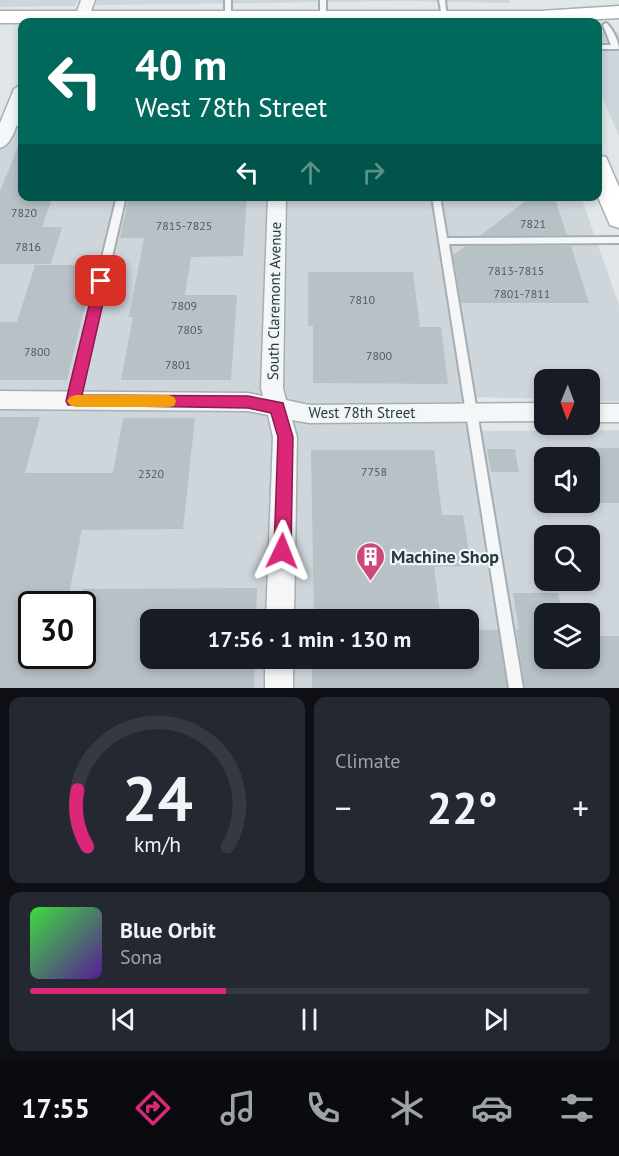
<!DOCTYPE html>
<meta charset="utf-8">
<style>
:root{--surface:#171b24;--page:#242831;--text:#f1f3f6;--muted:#9ea1a6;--line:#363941;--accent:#db2777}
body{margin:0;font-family:"PT Sans",sans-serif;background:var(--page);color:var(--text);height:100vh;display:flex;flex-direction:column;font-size:22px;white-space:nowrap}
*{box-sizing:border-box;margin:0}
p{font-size:20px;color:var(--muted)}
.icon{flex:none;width:33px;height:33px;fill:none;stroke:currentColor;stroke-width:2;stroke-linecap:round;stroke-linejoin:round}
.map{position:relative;height:688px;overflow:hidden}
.side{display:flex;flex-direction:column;gap:9px;padding:9px;background:#0d0f14;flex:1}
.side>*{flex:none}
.top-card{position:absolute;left:18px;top:18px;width:584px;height:183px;border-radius:12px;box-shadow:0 3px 9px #0003;background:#00695c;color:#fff;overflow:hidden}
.needle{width:39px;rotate:181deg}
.buttons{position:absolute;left:534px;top:369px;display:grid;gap:12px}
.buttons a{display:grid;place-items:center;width:66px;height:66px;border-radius:12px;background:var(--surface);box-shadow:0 3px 9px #0003;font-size:30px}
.speed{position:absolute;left:18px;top:591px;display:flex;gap:12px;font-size:30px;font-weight:700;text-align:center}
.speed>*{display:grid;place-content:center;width:78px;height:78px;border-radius:50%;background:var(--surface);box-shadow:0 3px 9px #0003;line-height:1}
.speed .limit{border:3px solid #111;border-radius:9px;background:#fff;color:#111}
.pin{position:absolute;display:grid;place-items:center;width:51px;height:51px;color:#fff;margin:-26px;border-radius:12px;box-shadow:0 3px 9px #0006}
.me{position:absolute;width:66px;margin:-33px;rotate:2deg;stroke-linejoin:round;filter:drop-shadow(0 0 4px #0008)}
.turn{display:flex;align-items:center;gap:21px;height:126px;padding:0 18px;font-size:27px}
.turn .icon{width:78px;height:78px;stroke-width:2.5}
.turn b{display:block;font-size:42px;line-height:51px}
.lanes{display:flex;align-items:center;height:57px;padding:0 18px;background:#0003;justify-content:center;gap:30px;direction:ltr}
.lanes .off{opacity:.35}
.big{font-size:45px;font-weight:600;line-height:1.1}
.side .card{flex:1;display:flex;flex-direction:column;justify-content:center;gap:9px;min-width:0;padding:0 21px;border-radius:12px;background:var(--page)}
.side .dial{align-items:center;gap:0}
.dial svg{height:156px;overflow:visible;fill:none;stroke:var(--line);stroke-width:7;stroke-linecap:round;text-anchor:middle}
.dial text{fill:var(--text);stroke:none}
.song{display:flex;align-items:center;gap:18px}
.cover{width:72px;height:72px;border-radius:9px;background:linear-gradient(135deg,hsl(120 70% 55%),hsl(270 70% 35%))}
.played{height:6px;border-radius:3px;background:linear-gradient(90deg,var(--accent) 35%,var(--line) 35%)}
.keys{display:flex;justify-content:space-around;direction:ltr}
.heat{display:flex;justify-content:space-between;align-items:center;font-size:33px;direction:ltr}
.side .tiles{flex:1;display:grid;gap:9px;grid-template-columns:1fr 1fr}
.card:last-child{grid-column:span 2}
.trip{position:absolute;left:140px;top:609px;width:339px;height:60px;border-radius:12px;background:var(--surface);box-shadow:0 3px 9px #0003;font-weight:600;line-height:60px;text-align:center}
.tab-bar{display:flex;height:96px;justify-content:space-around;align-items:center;background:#090b0e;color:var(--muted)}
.tab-bar .icon{width:42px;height:42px}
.tab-bar .active{color:var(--accent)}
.tab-bar b{font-size:27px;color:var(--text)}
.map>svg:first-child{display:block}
.built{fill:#cfd6db;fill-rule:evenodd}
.building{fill:#b8c1c6}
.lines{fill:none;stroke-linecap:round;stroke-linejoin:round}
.service-casing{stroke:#a6aeb3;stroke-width:4}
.minor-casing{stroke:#a6aeb3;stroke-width:3}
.secondary-casing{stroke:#a6aeb3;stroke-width:3}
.service{fill:#f4f6f8;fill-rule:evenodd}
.minor{fill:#f4f6f8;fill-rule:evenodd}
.secondary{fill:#fff;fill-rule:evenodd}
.route{fill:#db2777;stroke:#8e194d;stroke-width:1.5}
.slow{fill:#f59e0b}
.labels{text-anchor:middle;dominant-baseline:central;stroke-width:4.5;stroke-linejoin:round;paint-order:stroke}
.number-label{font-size:12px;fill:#4d5a62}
.street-label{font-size:15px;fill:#293841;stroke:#f0f5f7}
.near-poi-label{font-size:18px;font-weight:bold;fill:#293841;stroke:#f0f5f7;text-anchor:start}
</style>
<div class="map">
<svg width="619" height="688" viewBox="0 0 619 688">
<rect width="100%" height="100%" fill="#e1e6e9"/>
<g class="built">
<polygon points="0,0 78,0 75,6 0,7"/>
<polygon points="97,0 509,0 510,3 403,1 96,5"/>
<polygon points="597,32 619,32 619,136 597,85"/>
<path d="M17,84H22V196L581,197L619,305V401H590V380H544V399L469,397L474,431L619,430V688H0V122ZM544,458H590V502H544ZM544,536H590V580H544ZM32,604H82V656H32ZM544,614H590V658H544ZM150,620H468V658H150Z"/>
</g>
<g class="building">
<polygon points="22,137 22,196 53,196 42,227 62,227 51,264 0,264 0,191"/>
<polygon points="129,196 247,196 243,256 191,257 185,295 237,295 231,380 121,380 133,317 129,317 144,238 120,238"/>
<polygon points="532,196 554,196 567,235 480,236"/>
<polygon points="466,246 571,246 589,303 461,303 453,255"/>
<polygon points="35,265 95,265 67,380 0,380 0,322 17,322"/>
<polygon points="308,272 413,272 420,327 441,327 448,384 313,383 313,326 308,326"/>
<polygon points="0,417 40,417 25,473 113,473 123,418 195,418 183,529 82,530 67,604 32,604 32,656 82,656 82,589 257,588 256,620 150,620 150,658 255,658 254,688 0,688"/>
<rect x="590" y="448" width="29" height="55"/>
<polygon points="487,449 515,449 519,472 491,472"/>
<polygon points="311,450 434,450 442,515 463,515 471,566 434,567 441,620 314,620"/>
<polygon points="513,593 558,593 562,614 544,614 544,658 590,658 590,636 619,636 619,688 525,688 516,629 519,629"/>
<polygon points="468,630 498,630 507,688 312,688 312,658 468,658"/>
</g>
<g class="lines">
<defs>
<g id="service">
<polygon points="225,0 231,0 231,17 228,19 225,17"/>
<polygon points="320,0 326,0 326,17 323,19 320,17"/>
<polygon points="439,0 445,0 447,18 442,17"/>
<path d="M606,23C612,27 619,42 619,49H597V45H611L603,25Z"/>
<polygon points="5,121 22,122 22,126 5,125"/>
<polygon points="117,196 126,196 79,401 77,404 73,406 69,404 67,401"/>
<polygon points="432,196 440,196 447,238 619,237 619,243 449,244 523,688 509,688"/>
</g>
<g id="minor">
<polygon points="81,0 95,0 89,17 82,21 75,17"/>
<path d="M22,84C24,99 17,144 0,148V123L14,89Z"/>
<polygon points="268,196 286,196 283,388 286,400 309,405 544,403 544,421 309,423 292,420 297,437 294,620 266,620 273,437 268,415 248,411 0,409 0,391 248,393 263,396 261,388"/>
<rect x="590" y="404" width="29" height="18"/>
<rect x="265" y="658" width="28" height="30"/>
</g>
<g id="secondary">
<polygon points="619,6 619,18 545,22 0,23 0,11 540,11"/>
<polygon points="597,155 606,157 619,187 619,228 610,225 597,195"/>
</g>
</defs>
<use href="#service" class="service-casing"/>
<use href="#minor" class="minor-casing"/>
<use href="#secondary" class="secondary-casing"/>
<use href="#service" class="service"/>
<use href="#minor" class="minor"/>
<use href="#secondary" class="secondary"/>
</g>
<polygon class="route" points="101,276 108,281 82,395 248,396 283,403 293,437 291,551 288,557 282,559 276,557 274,551 278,437 271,413 248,408 68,405 66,401 95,281"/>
<polygon class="slow" points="75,395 169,395 174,397 176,401 174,406 169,407 75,407 70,405 67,401 70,397"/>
<defs>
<symbol id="building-pin" viewBox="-11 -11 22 30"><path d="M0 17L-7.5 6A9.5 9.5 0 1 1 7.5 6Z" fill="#cd477c" stroke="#f0f5f7"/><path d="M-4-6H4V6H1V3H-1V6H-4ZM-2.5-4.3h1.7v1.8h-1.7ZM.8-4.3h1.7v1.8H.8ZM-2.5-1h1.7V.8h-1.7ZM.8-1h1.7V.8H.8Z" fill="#fff"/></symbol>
</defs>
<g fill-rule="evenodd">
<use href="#building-pin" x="354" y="540" width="33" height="45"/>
</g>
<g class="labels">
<g class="number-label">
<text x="24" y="212">7820</text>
<text x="533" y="223">7821</text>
<text x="184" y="225">7815-7825</text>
<text x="28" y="246">7816</text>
<text x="516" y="270">7813-7815</text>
<text x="522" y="293">7801-7811</text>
<text x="362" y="299">7810</text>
<text x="184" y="305">7809</text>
<text x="190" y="329">7805</text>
<text x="37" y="351">7800</text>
<text x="379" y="355">7800</text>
<text x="178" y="364">7801</text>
<text x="374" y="471">7758</text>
<text x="151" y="473">2320</text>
</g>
<g class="street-label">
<text transform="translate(274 301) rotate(-89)">South Claremont Avenue</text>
<text x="362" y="412">West 78th Street</text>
</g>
<g class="near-poi-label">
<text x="391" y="556">Machine Shop</text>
</g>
</g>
</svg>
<div class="buttons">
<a><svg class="needle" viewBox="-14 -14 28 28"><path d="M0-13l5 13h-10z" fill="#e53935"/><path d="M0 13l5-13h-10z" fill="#9ea1a6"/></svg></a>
<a><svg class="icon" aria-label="sound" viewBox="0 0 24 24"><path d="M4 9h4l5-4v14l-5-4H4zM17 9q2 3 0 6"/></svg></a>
<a><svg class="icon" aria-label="search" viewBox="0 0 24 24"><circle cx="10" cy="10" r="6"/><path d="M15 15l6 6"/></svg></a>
<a><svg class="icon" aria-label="layers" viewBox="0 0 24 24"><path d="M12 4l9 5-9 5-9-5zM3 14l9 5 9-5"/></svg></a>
</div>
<div class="speed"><div class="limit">30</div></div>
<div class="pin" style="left:101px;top:281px;background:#d93025"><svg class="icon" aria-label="arrive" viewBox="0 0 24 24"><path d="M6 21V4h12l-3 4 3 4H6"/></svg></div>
<svg class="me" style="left:282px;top:551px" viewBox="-20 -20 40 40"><path d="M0-17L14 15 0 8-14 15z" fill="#db2777" stroke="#fff" stroke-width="4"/></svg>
<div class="trip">17:56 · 1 min · 130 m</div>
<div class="top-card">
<div class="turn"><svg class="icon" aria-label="left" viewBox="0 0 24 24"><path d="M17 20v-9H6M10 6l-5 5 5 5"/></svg><div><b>40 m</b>West 78th Street</div></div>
<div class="lanes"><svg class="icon" aria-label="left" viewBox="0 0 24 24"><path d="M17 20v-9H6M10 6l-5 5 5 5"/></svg><svg class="icon off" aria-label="ahead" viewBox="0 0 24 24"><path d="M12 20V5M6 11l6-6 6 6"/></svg><svg class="icon off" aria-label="right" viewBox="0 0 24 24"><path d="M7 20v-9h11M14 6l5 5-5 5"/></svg></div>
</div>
</div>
<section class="side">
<div class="tiles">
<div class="card dial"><svg viewBox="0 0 100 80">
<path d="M14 69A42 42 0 1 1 86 69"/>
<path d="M14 69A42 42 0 0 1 9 40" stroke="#db2777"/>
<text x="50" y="56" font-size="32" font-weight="700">24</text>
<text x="50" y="72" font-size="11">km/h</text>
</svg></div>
<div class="card"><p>Climate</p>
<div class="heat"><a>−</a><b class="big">22°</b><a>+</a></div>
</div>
<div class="card">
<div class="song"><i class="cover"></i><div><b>Blue Orbit</b><p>Sona</p></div></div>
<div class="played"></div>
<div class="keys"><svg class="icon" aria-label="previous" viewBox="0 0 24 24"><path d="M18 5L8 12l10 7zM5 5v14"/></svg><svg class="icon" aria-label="pause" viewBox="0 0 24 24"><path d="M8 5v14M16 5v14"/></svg><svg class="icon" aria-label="next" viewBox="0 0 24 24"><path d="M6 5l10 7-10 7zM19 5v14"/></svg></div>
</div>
</div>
</section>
<nav class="tab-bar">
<b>17:55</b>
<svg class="icon active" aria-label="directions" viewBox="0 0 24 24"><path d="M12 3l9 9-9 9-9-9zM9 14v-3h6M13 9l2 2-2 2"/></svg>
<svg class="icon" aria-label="music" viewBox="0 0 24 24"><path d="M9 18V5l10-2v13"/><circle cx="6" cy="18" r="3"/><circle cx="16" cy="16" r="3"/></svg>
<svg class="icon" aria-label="phone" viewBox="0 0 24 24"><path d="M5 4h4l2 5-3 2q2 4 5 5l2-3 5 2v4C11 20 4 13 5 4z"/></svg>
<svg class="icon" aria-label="climate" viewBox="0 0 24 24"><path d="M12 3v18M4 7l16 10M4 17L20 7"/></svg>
<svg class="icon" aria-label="car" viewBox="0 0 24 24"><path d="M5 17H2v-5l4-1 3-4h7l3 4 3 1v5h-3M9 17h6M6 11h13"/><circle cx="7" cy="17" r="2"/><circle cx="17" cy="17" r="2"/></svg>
<svg class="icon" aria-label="filters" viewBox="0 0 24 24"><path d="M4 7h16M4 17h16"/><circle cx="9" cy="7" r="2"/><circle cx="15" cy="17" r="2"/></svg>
</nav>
